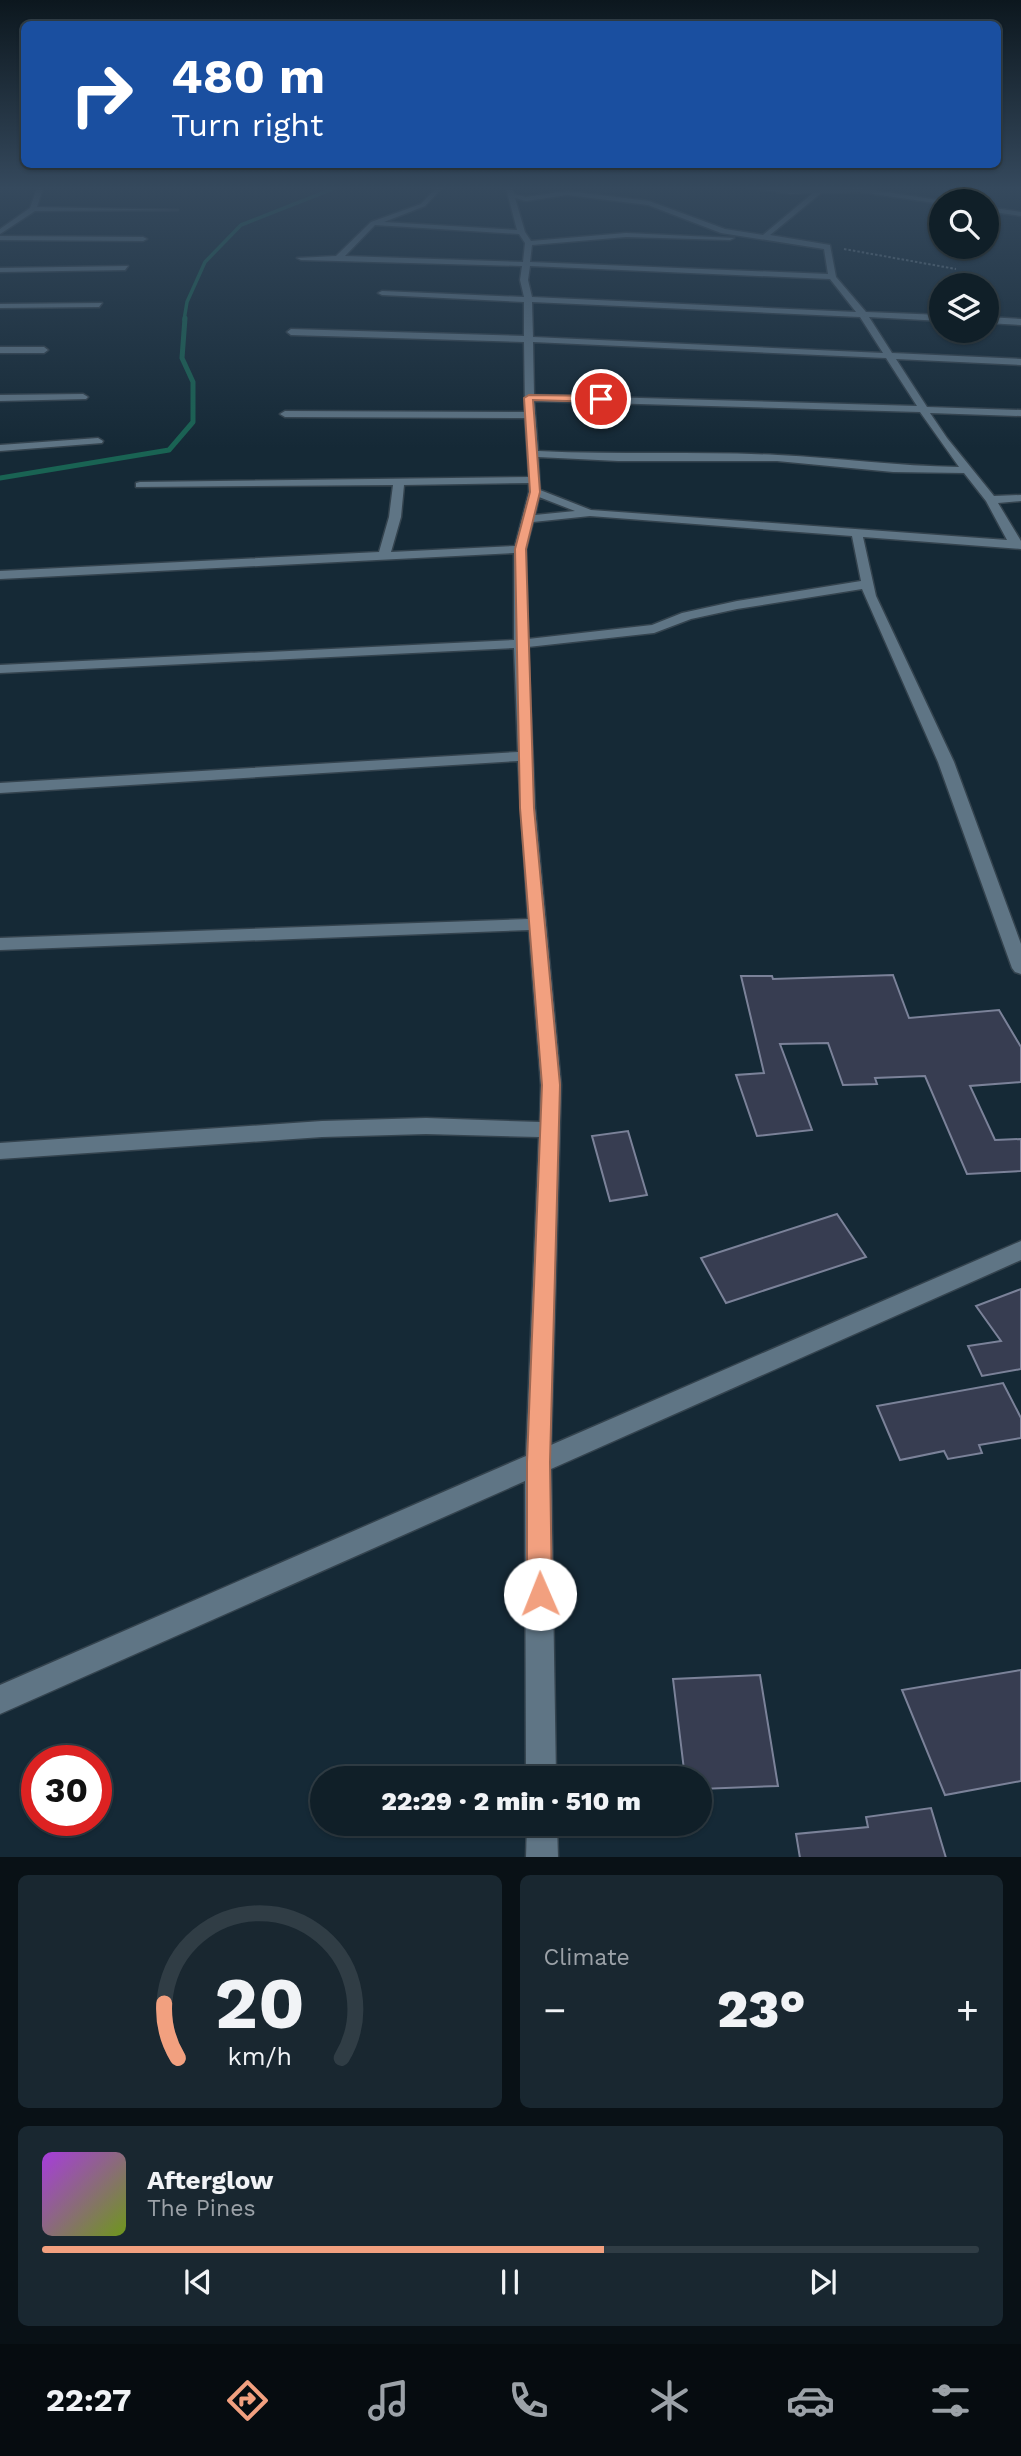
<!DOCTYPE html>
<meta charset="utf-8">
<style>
:root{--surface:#101f28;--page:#192730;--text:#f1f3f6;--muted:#9ca2a8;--line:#303d45;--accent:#f2a07f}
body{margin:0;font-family:"Work Sans",sans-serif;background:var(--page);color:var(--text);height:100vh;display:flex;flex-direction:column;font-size:26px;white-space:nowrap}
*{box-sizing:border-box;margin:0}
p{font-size:23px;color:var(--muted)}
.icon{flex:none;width:38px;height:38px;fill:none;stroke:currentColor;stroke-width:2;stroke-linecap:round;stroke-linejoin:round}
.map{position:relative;height:1857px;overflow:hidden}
.panel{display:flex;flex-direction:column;gap:18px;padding:18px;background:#091116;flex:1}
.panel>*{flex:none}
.guide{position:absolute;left:21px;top:21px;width:980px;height:147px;border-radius:10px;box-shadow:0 2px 5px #0004,0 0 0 2px var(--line);background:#1a4fa0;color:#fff;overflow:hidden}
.tools{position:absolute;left:929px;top:189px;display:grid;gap:14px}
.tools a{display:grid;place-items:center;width:70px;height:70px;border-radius:50%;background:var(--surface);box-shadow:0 2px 5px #0004,0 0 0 2px var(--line);font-size:35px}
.speed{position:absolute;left:21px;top:1745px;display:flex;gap:14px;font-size:35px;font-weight:700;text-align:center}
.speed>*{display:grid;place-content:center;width:91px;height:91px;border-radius:50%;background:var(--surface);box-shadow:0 2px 5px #0004,0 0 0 2px var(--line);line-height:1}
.speed .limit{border:10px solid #d22;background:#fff;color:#111}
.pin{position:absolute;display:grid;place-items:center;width:60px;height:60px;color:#fff;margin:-30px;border:4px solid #fff;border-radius:50%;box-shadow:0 2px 7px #0007}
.me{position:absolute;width:77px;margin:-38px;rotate:359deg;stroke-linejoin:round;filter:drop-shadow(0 0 5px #0008)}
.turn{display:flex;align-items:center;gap:24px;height:147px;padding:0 35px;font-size:32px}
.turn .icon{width:91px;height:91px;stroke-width:2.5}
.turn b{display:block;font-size:49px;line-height:60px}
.big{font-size:52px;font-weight:800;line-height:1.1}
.panel .widget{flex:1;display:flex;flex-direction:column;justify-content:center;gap:10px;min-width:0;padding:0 24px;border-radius:10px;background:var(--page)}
.panel .dial{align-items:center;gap:0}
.dial svg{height:182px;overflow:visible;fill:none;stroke:var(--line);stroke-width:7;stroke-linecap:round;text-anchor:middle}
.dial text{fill:var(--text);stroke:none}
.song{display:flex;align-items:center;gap:21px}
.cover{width:84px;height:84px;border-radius:10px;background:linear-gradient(135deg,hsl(280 70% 55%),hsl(80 70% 35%))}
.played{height:7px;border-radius:4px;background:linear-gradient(90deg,var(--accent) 60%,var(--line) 60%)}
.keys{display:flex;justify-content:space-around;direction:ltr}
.heat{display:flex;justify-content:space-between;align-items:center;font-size:38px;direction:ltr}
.panel .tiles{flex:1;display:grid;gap:18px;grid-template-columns:1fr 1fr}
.widget:last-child{grid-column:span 2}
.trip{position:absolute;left:310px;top:1766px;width:402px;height:70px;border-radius:35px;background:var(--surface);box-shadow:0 2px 5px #0004,0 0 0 2px var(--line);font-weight:800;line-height:70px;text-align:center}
.tabs{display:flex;height:112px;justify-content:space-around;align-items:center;background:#060c10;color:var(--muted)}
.tabs .icon{width:49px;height:49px}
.tabs .current{color:var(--accent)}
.tabs b{font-size:32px;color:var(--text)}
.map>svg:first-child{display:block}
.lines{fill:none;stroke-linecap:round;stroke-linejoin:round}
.stream-far1{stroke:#196353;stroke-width:3.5}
.stream{stroke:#196353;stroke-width:5}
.building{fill:#373d51;stroke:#7b8299;stroke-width:2}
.minor-casing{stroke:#34434e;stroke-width:3}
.path{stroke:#6c7d89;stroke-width:2;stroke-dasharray:2.5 2;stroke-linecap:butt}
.minor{fill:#5f7585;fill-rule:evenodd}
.route{fill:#f2a07f;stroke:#9d6853;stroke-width:2}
</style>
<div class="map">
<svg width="1021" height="1858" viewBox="0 0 1021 1858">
<rect width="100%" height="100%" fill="#152936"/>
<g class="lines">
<polyline class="stream-far1" points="184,320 187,302 205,262 241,225 335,188"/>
<polyline class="stream" points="0,478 169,450 193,422 193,382 182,358 185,318"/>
</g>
<g class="building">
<polygon points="893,975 909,1018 999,1010 1021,1047 1021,1082 970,1086 995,1140 1021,1139 1021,1171 967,1174 925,1076 875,1078 877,1084 843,1085 828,1043 780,1044 812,1130 757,1136 736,1075 764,1073 741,976 772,976 773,979"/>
<polygon points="628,1131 647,1195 610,1201 592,1136"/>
<polygon points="837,1214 866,1257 726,1303 701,1258"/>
<polygon points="1021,1289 1021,1369 982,1376 968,1346 1001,1341 976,1306"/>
<polygon points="1003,1383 1021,1418 1021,1438 979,1445 982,1453 948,1459 944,1451 900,1460 877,1406"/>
<polygon points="1021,1670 1021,1781 945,1795 902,1690"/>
<polygon points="760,1675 778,1786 700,1789 700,1778 685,1778 673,1679"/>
<polygon points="931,1808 946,1858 800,1858 796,1834 868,1827 866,1817"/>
</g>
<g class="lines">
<defs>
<g id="minor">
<polygon points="37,188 43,188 37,207 178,210 35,211 0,234 0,229 30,208"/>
<path d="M436,188H442L425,206L384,222L517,230L506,188H512L514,194L526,197L567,191L649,201L725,229L763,235L813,193L790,194L750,188L790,190L860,188L944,201L942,204L860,192L821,193L770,235L830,245L836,277L866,312L942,315V321L869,317L892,353L1021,359V365L896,359L927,407L1021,410V416L930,413L947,438L994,496L1021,495V501L998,503L1021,541V549L863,537L876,596L954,762L1021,944V974L1015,972L1012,968L938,762L862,589L737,609L691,619L654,633L528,647L535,808L561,1085L551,1445L1021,1241V1260L551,1469L556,1778H526L525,1481L0,1714V1685L526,1456L539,1137L426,1134L322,1137L0,1159V1143L322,1121L426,1118L540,1122L541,1085L529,930L0,950V938L528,919L518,761L0,793V783L518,752L514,648L0,673V665L514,640V553L0,579V571L379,552L389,517L393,485L136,487V483L140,482L529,477L525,418L285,417L280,414L285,411L525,412L524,342L291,335L287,332L291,329L524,336V302L382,295L378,293L382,291L524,297L520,280L522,266L301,260L297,258L336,256L371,222L421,204ZM567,195L648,205L721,233L824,249L828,274L530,262L532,245L626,237L730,240L734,238L626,233L531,241L525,232L515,198L526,201ZM375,225L519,234L525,243L523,262L345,256ZM530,266L830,279L856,312L532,297L528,280ZM532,302L860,317L883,353L533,337ZM533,342L886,358L917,406L534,395ZM534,401L920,412L959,467C898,466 838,458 778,455C698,451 618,455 538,451ZM538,457L618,461H777L893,472L964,473L986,501L1007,540L591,510L540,490ZM529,483V492L515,546L391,552L401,517L404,485ZM539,497L575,511L535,515ZM590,516L852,536L861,581L737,601L682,613L652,625L528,639L526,549L533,522Z"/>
<polygon points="987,207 1021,212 1021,216 987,211"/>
<polygon points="0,236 143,237 147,239 143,241 0,240"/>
<polygon points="128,266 125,270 0,272 0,268"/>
<polygon points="102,303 99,307 0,308 0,304"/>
<polygon points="987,317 1021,319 1021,325 987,323"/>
<polygon points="0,347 44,347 48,350 44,353 0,353"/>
<polygon points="83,394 88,397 86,399 0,401 0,395"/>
<polygon points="98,438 103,441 102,443 0,451 0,445"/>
<polygon points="527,1824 557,1824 558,1858 526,1858"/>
</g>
</defs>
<use href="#minor" class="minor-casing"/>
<polyline class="path" points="844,249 956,269"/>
<use href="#minor" class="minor"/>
</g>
<linearGradient id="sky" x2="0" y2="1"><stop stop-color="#0c171e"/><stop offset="0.42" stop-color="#35495d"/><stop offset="1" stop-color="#35495d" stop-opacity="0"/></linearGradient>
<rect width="1021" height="448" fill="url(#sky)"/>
<polygon class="route" points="529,395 601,396 606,399 601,402 533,400 540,492 526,549 534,808 560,1085 550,1462 552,1594 548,1603 540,1606 531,1603 527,1594 527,1462 542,1085 520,808 515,549 530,492 524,398"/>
</svg>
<div class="tools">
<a><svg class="icon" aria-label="search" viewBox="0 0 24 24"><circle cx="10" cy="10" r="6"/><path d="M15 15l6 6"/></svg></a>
<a><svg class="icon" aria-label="layers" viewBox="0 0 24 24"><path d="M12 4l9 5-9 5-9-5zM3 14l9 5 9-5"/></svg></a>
</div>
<div class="speed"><div class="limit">30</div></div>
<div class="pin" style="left:601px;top:399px;background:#d93025"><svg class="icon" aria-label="arrive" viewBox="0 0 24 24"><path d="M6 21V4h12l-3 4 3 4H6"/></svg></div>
<svg class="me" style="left:540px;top:1594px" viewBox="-20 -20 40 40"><circle r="19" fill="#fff"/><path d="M0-13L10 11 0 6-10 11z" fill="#f2a07f"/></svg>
<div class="trip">22:29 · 2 min · 510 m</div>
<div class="guide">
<div class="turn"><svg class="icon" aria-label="right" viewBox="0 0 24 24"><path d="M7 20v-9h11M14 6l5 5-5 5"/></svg><div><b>480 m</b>Turn right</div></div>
</div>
</div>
<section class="panel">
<div class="tiles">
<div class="widget dial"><svg viewBox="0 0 100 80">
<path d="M14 69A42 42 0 1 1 86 69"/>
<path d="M14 69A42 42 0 0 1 8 45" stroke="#f2a07f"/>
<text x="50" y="56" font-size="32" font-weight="700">20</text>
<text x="50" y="72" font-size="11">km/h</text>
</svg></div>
<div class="widget"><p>Climate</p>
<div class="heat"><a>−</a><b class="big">23°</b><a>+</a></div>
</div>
<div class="widget">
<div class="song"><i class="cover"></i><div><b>Afterglow</b><p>The Pines</p></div></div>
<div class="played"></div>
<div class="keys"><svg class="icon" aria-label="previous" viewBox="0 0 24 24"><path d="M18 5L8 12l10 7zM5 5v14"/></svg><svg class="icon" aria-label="pause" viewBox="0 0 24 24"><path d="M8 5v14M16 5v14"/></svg><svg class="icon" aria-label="next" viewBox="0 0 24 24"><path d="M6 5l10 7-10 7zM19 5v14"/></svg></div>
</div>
</div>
</section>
<nav class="tabs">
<b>22:27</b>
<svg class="icon current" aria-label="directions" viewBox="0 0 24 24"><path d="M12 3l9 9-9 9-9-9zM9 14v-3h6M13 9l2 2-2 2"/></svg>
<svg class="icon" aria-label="music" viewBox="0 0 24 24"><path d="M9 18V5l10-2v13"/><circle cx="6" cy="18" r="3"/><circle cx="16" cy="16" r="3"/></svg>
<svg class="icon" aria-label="phone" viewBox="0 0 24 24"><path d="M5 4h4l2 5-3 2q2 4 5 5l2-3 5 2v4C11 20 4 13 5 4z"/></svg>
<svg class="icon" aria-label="climate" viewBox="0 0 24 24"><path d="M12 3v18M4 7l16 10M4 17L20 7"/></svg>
<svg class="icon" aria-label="car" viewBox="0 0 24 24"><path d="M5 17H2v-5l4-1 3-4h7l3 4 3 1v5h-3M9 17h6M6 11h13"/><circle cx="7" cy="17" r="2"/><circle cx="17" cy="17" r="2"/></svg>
<svg class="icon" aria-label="filters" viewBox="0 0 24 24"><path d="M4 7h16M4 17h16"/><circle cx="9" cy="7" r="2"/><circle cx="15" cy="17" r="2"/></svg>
</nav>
